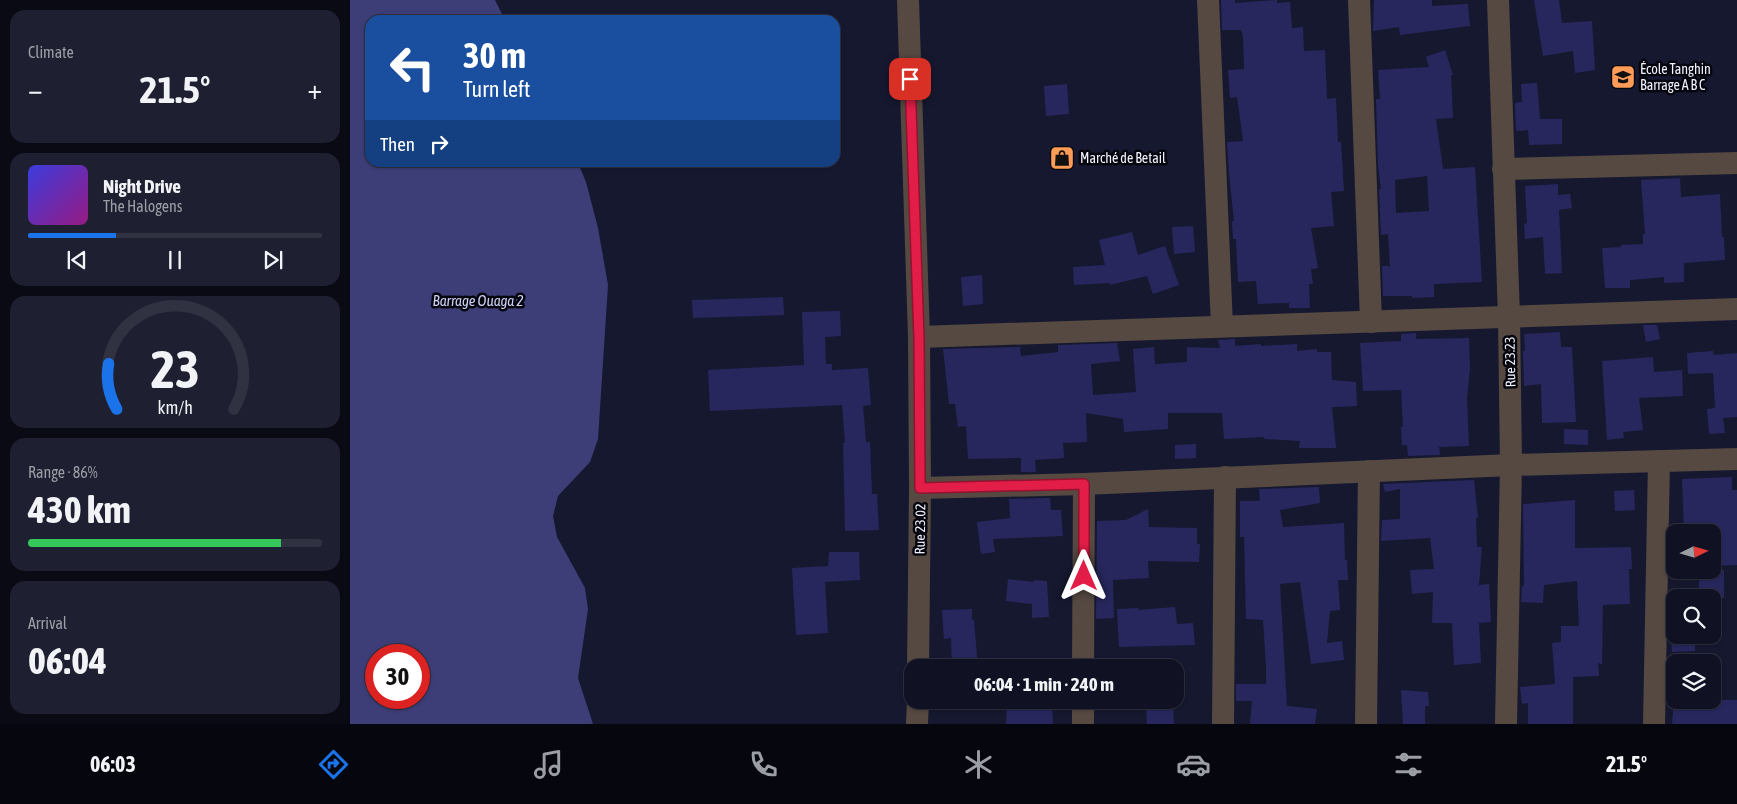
<!DOCTYPE html>
<meta charset="utf-8">
<style>
:root{--surface:#101224;--page:#1e2031;--text:#f1f3f6;--muted:#9c9ea6;--line:#303241;--accent:#1a73e8}
body{margin:0;font-family:"Asap Condensed",sans-serif;background:var(--page);color:var(--text);height:100vh;display:flex;flex-direction:column;font-size:19px;white-space:nowrap}
*{box-sizing:border-box;margin:0}
p{font-size:16px;color:var(--muted)}
.icon{flex:none;width:28px;height:28px;fill:none;stroke:currentColor;stroke-width:2;stroke-linecap:round;stroke-linejoin:round}
.map{position:relative;flex:1;overflow:hidden}
.drawer{display:flex;flex-direction:column;gap:10px;padding:10px;background:#090a14;width:350px}
.drawer>*{flex:none}
.top-card{position:absolute;left:15px;top:15px;width:475px;height:152px;border-radius:15px;box-shadow:0 1px 4px #0004,0 0 0 1px var(--line);background:#1a4fa0;color:#fff;overflow:hidden}
.needle{width:32px;rotate:85deg}
.tools{position:absolute;left:1316px;top:524px;display:grid;gap:10px}
.tools a{display:grid;place-items:center;width:55px;height:55px;border-radius:10px;background:var(--surface);box-shadow:0 1px 4px #0004,0 0 0 1px var(--line);font-size:25px}
.speed{position:absolute;left:15px;top:644px;display:flex;gap:10px;font-size:25px;font-weight:700;text-align:center}
.speed>*{display:grid;place-content:center;width:65px;height:65px;border-radius:50%;background:var(--surface);box-shadow:0 1px 4px #0004,0 0 0 1px var(--line);line-height:1}
.speed .limit{border:8px solid #d22;background:#fff;color:#111}
.pin{position:absolute;display:grid;place-items:center;width:42px;height:42px;color:#fff;margin:-21px;border-radius:10px;box-shadow:0 2px 8px #0006}
.me{position:absolute;width:55px;margin:-28px;rotate:0deg;stroke-linejoin:round;filter:drop-shadow(0 0 4px #0008)}
.turn{display:flex;align-items:center;gap:18px;height:105px;padding:0 15px;font-size:22px}
.turn .icon{width:65px;height:65px;stroke-width:2.5}
.turn b{display:block;font-size:35px;line-height:42px}
.then{display:flex;align-items:center;height:48px;padding:0 15px;background:#0003;gap:10px;font-size:19px}
.big{font-size:38px;font-weight:700;line-height:1.1}
.drawer .tile{flex:1;display:flex;flex-direction:column;justify-content:center;gap:8px;min-width:0;padding:0 18px;border-radius:15px;background:var(--page)}
.drawer .dial{align-items:center;gap:0}
.dial svg{height:130px;overflow:visible;fill:none;stroke:var(--line);stroke-width:7;stroke-linecap:round;text-anchor:middle}
.dial text{fill:var(--text);stroke:none}
.song{display:flex;align-items:center;gap:15px}
.cover{width:60px;height:60px;border-radius:8px;background:linear-gradient(135deg,hsl(240 70% 55%),hsl(310 70% 35%))}
.played{height:5px;border-radius:2px;background:linear-gradient(90deg,var(--accent) 30%,var(--line) 30%)}
.keys{display:flex;justify-content:space-around;direction:ltr}
.heat{display:flex;justify-content:space-between;align-items:center;font-size:28px;direction:ltr}
.charge{height:8px;border-radius:4px;background:linear-gradient(90deg,#34c759 86%,var(--line) 0)}
.trip{position:absolute;left:554px;top:659px;width:280px;height:50px;border-radius:15px;background:var(--surface);box-shadow:0 1px 4px #0004,0 0 0 1px var(--line);font-weight:700;line-height:50px;text-align:center}
.tabs{display:flex;height:80px;justify-content:space-around;align-items:center;background:#06070e;color:var(--muted)}
.tabs .icon{width:35px;height:35px}
.tabs .selected{color:var(--accent)}
.tabs b{font-size:22px;color:var(--text)}
main{display:flex;flex:1;min-height:0}
.map>svg:first-child{display:block}
.water{fill:#3d3e77;fill-rule:evenodd}
.building{fill:#27275d;fill-rule:evenodd}
.lines{fill:none;stroke-linecap:round;stroke-linejoin:round}
.minor{stroke:#554941;stroke-width:22}
.route-casing{stroke:#92132f;stroke-width:12}
.route{stroke:#e11d48;stroke-width:9}
.labels{text-anchor:middle;dominant-baseline:central;stroke-width:5;stroke-linejoin:round;paint-order:stroke}
.poi-label{font-size:14px;fill:#f1f2fd;stroke:#05050e;text-anchor:start}
.street-label{font-size:14px;fill:#f1f2fd;stroke:#05050e}
.water-label{font-size:15px;font-style:italic;fill:#ced2f6;stroke:#05050e}
</style>
<main>
<section class="drawer">
<div class="tile"><p>Climate</p>
<div class="heat"><a>−</a><b class="big">21.5°</b><a>+</a></div>
</div>
<div class="tile">
<div class="song"><i class="cover"></i><div><b>Night Drive</b><p>The Halogens</p></div></div>
<div class="played"></div>
<div class="keys"><svg class="icon" aria-label="previous" viewBox="0 0 24 24"><path d="M18 5L8 12l10 7zM5 5v14"/></svg><svg class="icon" aria-label="pause" viewBox="0 0 24 24"><path d="M8 5v14M16 5v14"/></svg><svg class="icon" aria-label="next" viewBox="0 0 24 24"><path d="M6 5l10 7-10 7zM19 5v14"/></svg></div>
</div>
<div class="tile dial"><svg viewBox="0 0 100 80">
<path d="M14 69A42 42 0 1 1 86 69"/>
<path d="M14 69A42 42 0 0 1 9 41" stroke="#1a73e8"/>
<text x="50" y="56" font-size="32" font-weight="700">23</text>
<text x="50" y="72" font-size="11">km/h</text>
</svg></div>
<div class="tile"><p>Range · 86%</p><b class="big">430 km</b><div class="charge"></div></div>
<div class="tile"><p>Arrival</p><b class="big">06:04</b></div>
</section>
<div class="map">
<svg width="1387" height="724" viewBox="0 0 1387 724">
<rect width="100%" height="100%" fill="#161830"/>
<path class="water" d="M0,0H145L155,20H20V162L228,163L236,182L248,228L258,285L248,439L240,462L208,496L203,516L207,537L235,588L238,609L228,678L243,724H0ZM26,655H69V698H26Z"/>
<g class="building">
<polygon points="871,0 885,0 885,3 927,0 927,3 940,2 942,28 953,27 954,51 975,50 977,99 986,98 988,142 991,142 994,191 981,192 984,226 961,228 968,268 961,269 963,284 959,284 960,308 939,308 939,303 908,304 906,281 888,282 886,239 883,239 882,221 884,221 879,173 877,142 893,141 887,97 880,98 878,70 894,69 893,37 891,30 872,30"/>
<polygon points="1024,0 1082,0 1082,6 1118,4 1120,26 1050,35 1049,27 1023,31"/>
<polygon points="1184,0 1209,0 1212,23 1242,21 1245,70 1225,73 1223,51 1193,56"/>
<path d="M1095,50L1103,75H1101L1103,118L1086,119L1093,169L1125,167L1132,282L1084,284V297L1062,298V296H1033L1032,266H1040L1038,234L1031,235L1029,189H1031L1028,166L1026,99H1030L1028,70L1079,67L1076,57ZM1077,176L1079,211L1046,213L1045,180Z"/>
<polygon points="1187,83 1190,119 1212,119 1212,144 1179,145 1178,130 1166,131 1165,103 1172,102 1171,84"/>
<polygon points="717,84 719,114 696,116 694,86"/>
<polygon points="1330,178 1331,197 1370,194 1372,237 1374,237 1375,260 1334,263 1334,282 1314,283 1314,277 1280,280 1280,288 1255,288 1252,248 1271,247 1271,245 1293,244 1293,234 1295,234 1291,180"/>
<polygon points="1208,184 1208,195 1220,194 1222,208 1209,210 1212,273 1195,274 1193,237 1175,239 1174,224 1177,223 1175,186"/>
<polygon points="843,226 845,252 824,254 822,227"/>
<polygon points="782,232 788,255 815,246 829,285 803,294 797,276 760,285 759,283 724,285 723,267 755,265 749,240"/>
<polygon points="632,275 633,304 613,306 611,277"/>
<polygon points="433,297 434,315 343,318 342,300"/>
<polygon points="490,311 491,336 475,337 476,364 482,364 482,370 518,368 521,405 513,406 516,442 520,442 522,494 527,494 529,530 495,531 493,443 495,443 492,405 360,411 358,370 454,365 452,312"/>
<polygon points="1293,325 1307,325 1310,339 1296,342"/>
<polygon points="1210,332 1211,347 1222,347 1226,422 1192,423 1191,384 1174,386 1173,351 1175,351 1174,334"/>
<polygon points="1066,333 1066,339 1119,338 1120,369 1117,399 1119,446 1089,447 1090,455 1058,456 1057,445 1052,445 1051,427 1053,427 1051,390 1013,391 1010,343 1051,341 1051,334"/>
<polygon points="885,339 885,346 911,344 911,346 947,344 947,351 967,349 967,352 981,352 982,380 1006,382 1007,406 982,407 986,448 949,448 950,441 914,439 914,437 874,439 872,413 818,413 818,429 774,432 773,419 736,413 737,442 713,443 714,458 685,460 686,472 671,472 671,458 618,459 616,426 608,427 605,404 599,404 593,349 670,347 671,356 708,352 708,345 767,343 770,361 741,364 743,395 786,392 783,349 804,347 805,364 837,362 837,347 870,348 868,340"/>
<polygon points="1363,351 1364,355 1387,353 1387,417 1373,418 1375,433 1359,434 1357,409 1365,408 1363,373 1338,374 1337,353"/>
<polygon points="1303,357 1304,372 1332,370 1333,396 1289,398 1293,430 1273,432 1274,438 1257,440 1252,361"/>
<polygon points="1214,429 1238,430 1238,445 1214,444"/>
<polygon points="846,444 846,458 825,459 825,445"/>
<polygon points="1382,477 1382,490 1387,490 1387,565 1362,566 1362,532 1334,532 1332,479"/>
<polygon points="1124,480 1128,518 1126,518 1127,547 1132,547 1129,585 1139,584 1141,622 1129,623 1131,663 1104,665 1102,623 1082,623 1083,592 1062,594 1060,570 1084,569 1080,538 1031,541 1032,520 1050,519 1050,489 1035,492 1033,484"/>
<polygon points="969,487 970,503 930,510 933,527 994,523 995,560 997,560 998,580 988,580 990,610 980,611 977,643 992,641 994,660 961,664 950,582 930,584 937,706 967,709 965,724 900,724 902,701 886,701 886,684 916,684 916,666 913,620 896,619 894,537 890,537 890,501 910,501 909,489"/>
<polygon points="1284,490 1285,510 1265,511 1264,491"/>
<polygon points="700,498 701,510 711,510 713,536 643,539 645,552 631,554 627,522 660,518 659,499"/>
<polygon points="1225,500 1225,548 1281,547 1282,569 1279,569 1280,604 1253,605 1252,664 1248,663 1249,676 1223,677 1223,724 1178,724 1178,703 1172,704 1170,687 1205,684 1202,643 1211,642 1211,626 1229,626 1227,581 1194,585 1193,603 1171,602 1172,586 1174,586 1173,504"/>
<polygon points="798,509 799,527 847,528 847,544 850,544 849,562 798,561 799,578 763,580 764,618 746,619 747,521 776,520"/>
<polygon points="479,552 509,552 510,580 475,582 478,633 446,635 442,568 478,566"/>
<rect x="1349" y="570" width="25" height="28"/>
<polygon points="658,579 684,582 684,580 697,581 699,617 682,618 682,604 656,601"/>
<polygon points="825,607 827,624 843,623 845,645 769,647 767,609 788,608 789,610"/>
<polygon points="622,609 622,620 624,620 628,668 602,668 601,638 594,639 592,610"/>
<polygon points="1321,635 1345,635 1345,651 1322,652"/>
<polygon points="1051,690 1078,692 1079,706 1075,706 1075,724 1053,724"/>
<polygon points="657,700 672,700 672,705 702,704 703,724 656,724"/>
<polygon points="1324,700 1387,700 1387,724 1322,724"/>
<polygon points="823,704 824,724 797,724 796,706"/>
</g>
<g class="lines">
<g class="minor">
<polyline points="558,0 569,337 570,488 568,668"/>
<polyline points="858,0 872,326"/>
<polyline points="1009,0 1021,322"/>
<polyline points="1148,0 1159,317 1161,465 1156,724"/>
<polyline points="1153,169 1387,163"/>
<polyline points="569,337 1387,309"/>
<polyline points="570,488 734,484 1161,465 1387,459"/>
<polyline points="733,668 734,484"/>
<polyline points="567,724 568,700"/>
<polyline points="733,724 733,700"/>
<polyline points="873,724 875,477"/>
<polyline points="1016,724 1019,471"/>
<polyline points="1304,724 1309,461"/>
</g>
</g>
<g class="lines">
<defs>
<polyline id="route" points="560,79 569,338 570,488 734,484 734,576"/>
</defs>
<use href="#route" class="route-casing"/>
<use href="#route" class="route"/>
</g>
<defs>
<symbol id="school-square" viewBox="-11 -11 22 22"><rect x="-9" y="-9" width="18" height="18" rx="4" fill="#fe9c57" stroke="#05050e"/><path d="M0-5L7-2L0 1L-7-2ZM-4 1L0 2.5L4 1V4Q0 6-4 4Z" fill="#111"/></symbol>
<symbol id="shop-square" viewBox="-11 -11 22 22"><rect x="-9" y="-9" width="18" height="18" rx="4" fill="#fe9c57" stroke="#05050e"/><path d="M-5-2.5h2.3a2.7 3.5 0 0 1 5.4 0H5L5.5 6h-11ZM-1.5-2.5h3a1.5 2.3 0 0 0-3 0Z" fill="#111"/></symbol>
</defs>
<g fill-rule="evenodd">
<use href="#school-square" x="1259" y="63" width="28" height="28"/>
<use href="#shop-square" x="698" y="144" width="28" height="28"/>
</g>
<g class="labels">
<g class="poi-label">
<text x="1290" y="69">École Tanghin<tspan x="1290" dy="16">Barrage A B C</tspan></text>
<text x="730" y="158">Marché de Betail</text>
</g>
<g class="street-label">
<text transform="translate(1160 362) rotate(-91)">Rue 23.23</text>
<text transform="translate(570 529) rotate(-89)">Rue 23.02</text>
</g>
<g class="water-label">
<text x="128" y="300">Barrage Ouaga 2</text>
</g>
</g>
</svg>
<div class="tools">
<a><svg class="needle" viewBox="-14 -14 28 28"><path d="M0-13l5 13h-10z" fill="#e53935"/><path d="M0 13l5-13h-10z" fill="#9c9ea6"/></svg></a>
<a><svg class="icon" aria-label="search" viewBox="0 0 24 24"><circle cx="10" cy="10" r="6"/><path d="M15 15l6 6"/></svg></a>
<a><svg class="icon" aria-label="layers" viewBox="0 0 24 24"><path d="M12 4l9 5-9 5-9-5zM3 14l9 5 9-5"/></svg></a>
</div>
<div class="speed"><div class="limit">30</div></div>
<div class="pin" style="left:560px;top:79px;background:#d93025"><svg class="icon" aria-label="arrive" viewBox="0 0 24 24"><path d="M6 21V4h12l-3 4 3 4H6"/></svg></div>
<svg class="me" style="left:734px;top:576px" viewBox="-20 -20 40 40"><path d="M0-17L14 15 0 8-14 15z" fill="#e11d48" stroke="#fff" stroke-width="4"/></svg>
<div class="trip">06:04 · 1 min · 240 m</div>
<div class="top-card">
<div class="turn"><svg class="icon" aria-label="left" viewBox="0 0 24 24"><path d="M17 20v-9H6M10 6l-5 5 5 5"/></svg><div><b>30 m</b>Turn left</div></div>
<div class="then">Then<svg class="icon" aria-label="right" viewBox="0 0 24 24"><path d="M7 20v-9h11M14 6l5 5-5 5"/></svg></div>
</div>
</div>
</main>
<nav class="tabs">
<b>06:03</b>
<svg class="icon selected" aria-label="directions" viewBox="0 0 24 24"><path d="M12 3l9 9-9 9-9-9zM9 14v-3h6M13 9l2 2-2 2"/></svg>
<svg class="icon" aria-label="music" viewBox="0 0 24 24"><path d="M9 18V5l10-2v13"/><circle cx="6" cy="18" r="3"/><circle cx="16" cy="16" r="3"/></svg>
<svg class="icon" aria-label="phone" viewBox="0 0 24 24"><path d="M5 4h4l2 5-3 2q2 4 5 5l2-3 5 2v4C11 20 4 13 5 4z"/></svg>
<svg class="icon" aria-label="climate" viewBox="0 0 24 24"><path d="M12 3v18M4 7l16 10M4 17L20 7"/></svg>
<svg class="icon" aria-label="car" viewBox="0 0 24 24"><path d="M5 17H2v-5l4-1 3-4h7l3 4 3 1v5h-3M9 17h6M6 11h13"/><circle cx="7" cy="17" r="2"/><circle cx="17" cy="17" r="2"/></svg>
<svg class="icon" aria-label="filters" viewBox="0 0 24 24"><path d="M4 7h16M4 17h16"/><circle cx="9" cy="7" r="2"/><circle cx="15" cy="17" r="2"/></svg>
<b>21.5°</b>
</nav>
